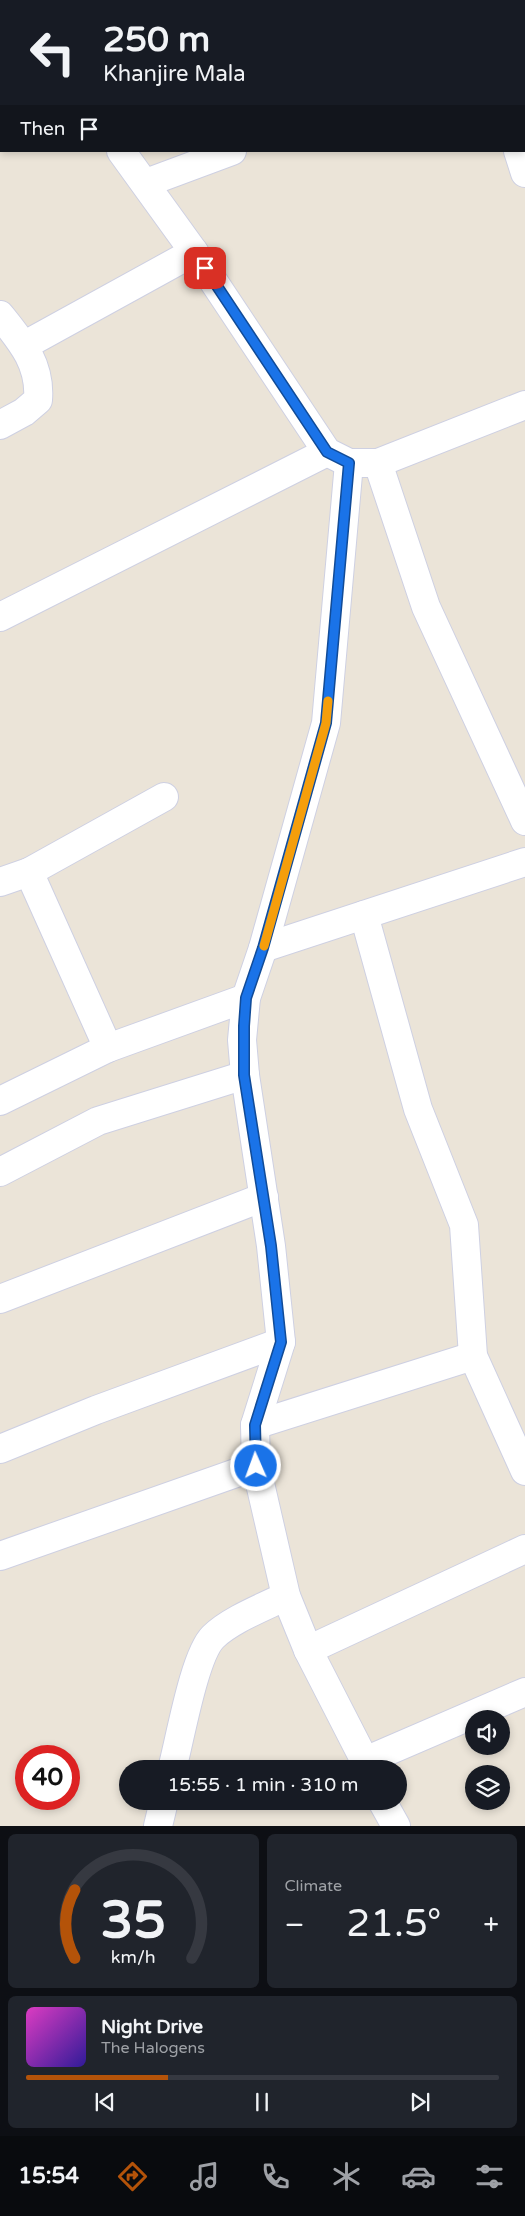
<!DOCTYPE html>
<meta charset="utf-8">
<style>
:root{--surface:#171b24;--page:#20242c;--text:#f1f3f6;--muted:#9ea1a6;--line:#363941;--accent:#b45309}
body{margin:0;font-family:"Varela Round",sans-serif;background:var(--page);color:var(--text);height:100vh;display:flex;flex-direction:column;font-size:19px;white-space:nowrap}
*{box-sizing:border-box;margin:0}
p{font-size:16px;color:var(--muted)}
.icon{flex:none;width:28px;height:28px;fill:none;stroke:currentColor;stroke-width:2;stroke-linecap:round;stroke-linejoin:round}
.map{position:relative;height:1826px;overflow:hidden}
.panel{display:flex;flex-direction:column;gap:8px;padding:8px;background:#0d0f14;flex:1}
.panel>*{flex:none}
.banner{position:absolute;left:0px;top:0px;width:525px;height:152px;box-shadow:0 2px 8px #0003;background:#171b24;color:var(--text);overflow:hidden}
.fabs{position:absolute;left:465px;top:1710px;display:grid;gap:10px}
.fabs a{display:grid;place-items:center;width:45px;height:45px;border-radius:50%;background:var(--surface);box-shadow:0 2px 8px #0003;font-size:25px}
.speed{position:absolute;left:15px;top:1745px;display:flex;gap:10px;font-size:25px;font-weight:700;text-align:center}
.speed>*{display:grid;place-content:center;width:65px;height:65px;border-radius:50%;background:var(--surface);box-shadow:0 2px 8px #0003;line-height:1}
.speed .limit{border:8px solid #d22;background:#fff;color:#111}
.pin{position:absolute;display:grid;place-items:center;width:42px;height:42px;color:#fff;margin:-21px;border-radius:10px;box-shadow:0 2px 8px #0006}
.me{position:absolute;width:55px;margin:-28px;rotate:358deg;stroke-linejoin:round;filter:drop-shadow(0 0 4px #0008)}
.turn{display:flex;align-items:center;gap:18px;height:105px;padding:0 20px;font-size:22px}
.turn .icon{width:65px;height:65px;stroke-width:2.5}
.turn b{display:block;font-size:35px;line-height:42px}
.then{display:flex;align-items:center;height:48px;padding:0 20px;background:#0003;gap:10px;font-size:19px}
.big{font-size:38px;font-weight:600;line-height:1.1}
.panel .card{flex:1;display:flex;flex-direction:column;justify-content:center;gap:8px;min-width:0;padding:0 18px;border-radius:8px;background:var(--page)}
.panel .dial{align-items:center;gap:0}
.dial svg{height:130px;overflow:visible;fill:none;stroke:var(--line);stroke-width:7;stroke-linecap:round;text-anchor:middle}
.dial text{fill:var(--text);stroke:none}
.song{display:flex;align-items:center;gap:15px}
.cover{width:60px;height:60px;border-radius:8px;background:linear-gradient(135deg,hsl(310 70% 55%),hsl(250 70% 35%))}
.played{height:5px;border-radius:2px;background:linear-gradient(90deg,var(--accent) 30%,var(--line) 30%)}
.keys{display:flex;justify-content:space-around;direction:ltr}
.heat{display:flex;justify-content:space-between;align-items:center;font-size:28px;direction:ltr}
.panel .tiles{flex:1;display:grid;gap:8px;grid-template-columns:1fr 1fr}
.card:last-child{grid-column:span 2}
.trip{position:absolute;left:119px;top:1760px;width:288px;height:50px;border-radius:25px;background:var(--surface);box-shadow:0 2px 8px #0003;font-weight:600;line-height:50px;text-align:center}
.dock{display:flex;height:80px;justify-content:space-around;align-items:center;background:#090b0e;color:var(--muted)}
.dock .icon{width:35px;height:35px}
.dock .active{color:var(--accent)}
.dock b{font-size:22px;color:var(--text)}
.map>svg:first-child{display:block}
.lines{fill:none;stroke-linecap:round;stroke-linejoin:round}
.minor-casing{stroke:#ced0e2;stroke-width:30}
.minor{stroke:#fff;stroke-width:28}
.route-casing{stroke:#114b97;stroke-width:12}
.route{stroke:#1a73e8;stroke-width:9}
.slow{stroke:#f59e0b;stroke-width:9}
</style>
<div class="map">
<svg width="525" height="1826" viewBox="0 0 525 1826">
<rect width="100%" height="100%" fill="#ebe4d8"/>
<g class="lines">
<defs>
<g id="minor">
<polyline points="8,0 9,1"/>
<polyline points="206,0 206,1"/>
<polyline points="468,0 469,1"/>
<polyline points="524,51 525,51"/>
<polyline points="121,151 194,252 327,452 349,463 378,463 525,405"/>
<polyline points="518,151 525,173"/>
<polyline points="146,183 232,151"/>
<path d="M0,315C21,341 41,364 38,400L24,412L0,425"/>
<polyline points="25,345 194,252"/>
<polyline points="349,463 326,723 263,948 246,998 242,1040 245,1075 271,1246 281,1342 255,1425 256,1466 286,1596 308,1650 369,1769"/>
<polyline points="378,463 426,607 525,821"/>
<polyline points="0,617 327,452"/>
<polyline points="29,872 164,797"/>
<polyline points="0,882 29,872 108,1048"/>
<polyline points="364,915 418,1109 464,1225 473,1356 525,1471"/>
<polyline points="263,948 525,862"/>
<polyline points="0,1101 108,1048 246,998"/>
<polyline points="0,1172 98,1121 245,1075"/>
<polyline points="0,1299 264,1197"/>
<polyline points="255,1425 473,1356"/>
<polyline points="0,1449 96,1410 281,1342"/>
<polyline points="0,1556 256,1466"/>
<polyline points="308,1650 525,1549"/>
<polyline points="365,1761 525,1692"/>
<path d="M172,1769C180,1740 194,1656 213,1637C230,1620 264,1607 286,1596"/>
<polyline points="382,1801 396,1826"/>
<polyline points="158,1826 164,1801"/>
</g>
</defs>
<use href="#minor" class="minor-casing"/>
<use href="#minor" class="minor"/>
</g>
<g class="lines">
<defs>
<polyline id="route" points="205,268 327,452 349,463 326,723 263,948 246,998 244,1026 244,1075 271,1246 281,1342 255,1425 256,1466"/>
</defs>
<use href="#route" class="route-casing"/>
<use href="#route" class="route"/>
<polyline class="slow" points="264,946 326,723 328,701"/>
</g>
</svg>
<div class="fabs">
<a><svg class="icon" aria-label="sound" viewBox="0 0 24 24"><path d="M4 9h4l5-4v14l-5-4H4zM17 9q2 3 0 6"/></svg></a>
<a><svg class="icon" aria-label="layers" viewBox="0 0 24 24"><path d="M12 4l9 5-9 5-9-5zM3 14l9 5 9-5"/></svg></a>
</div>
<div class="speed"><div class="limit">40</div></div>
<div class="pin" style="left:205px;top:268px;background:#d93025"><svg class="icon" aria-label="arrive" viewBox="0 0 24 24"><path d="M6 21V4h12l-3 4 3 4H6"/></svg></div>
<svg class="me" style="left:256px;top:1466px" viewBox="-20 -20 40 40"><circle r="17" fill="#1a73e8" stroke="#fff" stroke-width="3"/><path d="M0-11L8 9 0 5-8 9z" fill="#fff"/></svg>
<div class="trip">15:55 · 1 min · 310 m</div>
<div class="banner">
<div class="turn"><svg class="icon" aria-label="left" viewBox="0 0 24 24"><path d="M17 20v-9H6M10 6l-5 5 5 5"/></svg><div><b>250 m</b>Khanjire Mala</div></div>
<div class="then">Then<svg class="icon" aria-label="arrive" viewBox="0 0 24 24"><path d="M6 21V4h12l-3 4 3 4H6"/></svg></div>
</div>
</div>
<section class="panel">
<div class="tiles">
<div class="card dial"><svg viewBox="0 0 100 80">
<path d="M14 69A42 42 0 1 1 86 69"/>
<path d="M14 69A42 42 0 0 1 14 27" stroke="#b45309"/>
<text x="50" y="56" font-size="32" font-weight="700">35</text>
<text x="50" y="72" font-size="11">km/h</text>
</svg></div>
<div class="card"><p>Climate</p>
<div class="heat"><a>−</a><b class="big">21.5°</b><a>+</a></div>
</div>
<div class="card">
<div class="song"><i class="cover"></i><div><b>Night Drive</b><p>The Halogens</p></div></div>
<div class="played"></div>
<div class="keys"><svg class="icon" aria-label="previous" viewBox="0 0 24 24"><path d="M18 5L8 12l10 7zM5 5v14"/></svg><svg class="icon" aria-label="pause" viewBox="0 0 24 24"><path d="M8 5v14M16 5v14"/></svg><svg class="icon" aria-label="next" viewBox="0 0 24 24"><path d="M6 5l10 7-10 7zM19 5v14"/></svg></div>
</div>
</div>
</section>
<nav class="dock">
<b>15:54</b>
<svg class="icon active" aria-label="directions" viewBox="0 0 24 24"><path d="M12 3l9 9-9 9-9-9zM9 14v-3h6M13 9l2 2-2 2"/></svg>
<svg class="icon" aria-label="music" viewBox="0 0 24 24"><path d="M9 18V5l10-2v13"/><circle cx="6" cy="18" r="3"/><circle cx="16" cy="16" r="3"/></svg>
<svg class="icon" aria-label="phone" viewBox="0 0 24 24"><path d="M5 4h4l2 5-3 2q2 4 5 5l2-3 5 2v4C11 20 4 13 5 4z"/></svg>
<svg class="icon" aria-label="climate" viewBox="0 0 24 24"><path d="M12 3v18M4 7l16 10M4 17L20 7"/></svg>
<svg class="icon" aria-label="car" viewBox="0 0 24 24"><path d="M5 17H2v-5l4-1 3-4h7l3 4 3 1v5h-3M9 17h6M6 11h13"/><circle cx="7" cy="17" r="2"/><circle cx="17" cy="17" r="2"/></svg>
<svg class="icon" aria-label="filters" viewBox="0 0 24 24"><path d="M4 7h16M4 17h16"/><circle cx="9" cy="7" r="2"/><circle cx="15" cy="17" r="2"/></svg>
</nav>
